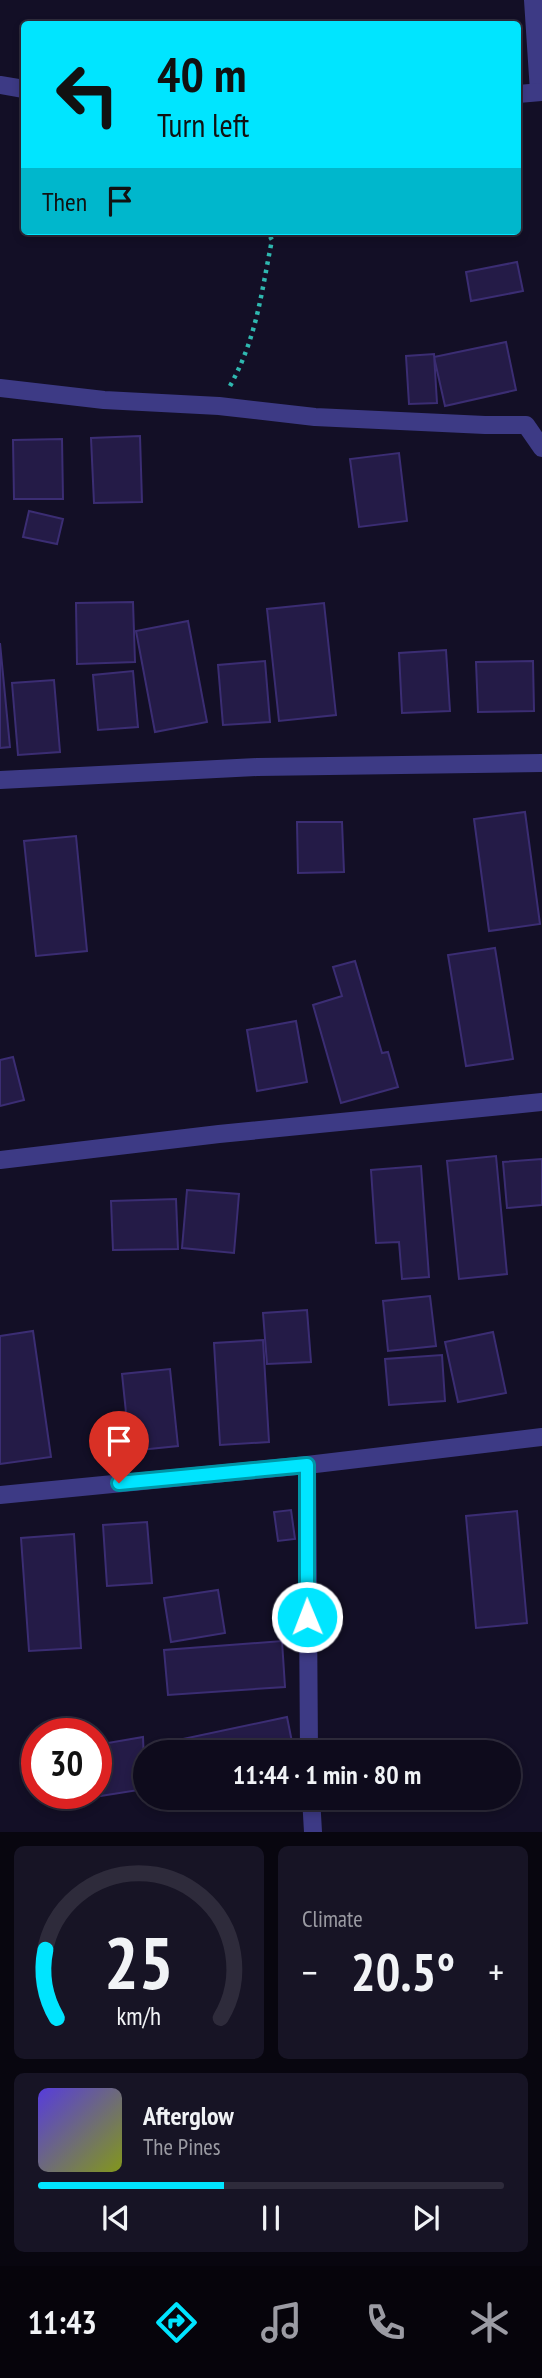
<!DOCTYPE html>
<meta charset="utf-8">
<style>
:root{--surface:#0e0b1c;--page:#171425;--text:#f1f3f6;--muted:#9b9ba3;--line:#2e2b3b;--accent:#00e5ff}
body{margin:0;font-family:"PT Sans Narrow",sans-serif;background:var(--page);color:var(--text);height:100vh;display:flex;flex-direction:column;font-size:26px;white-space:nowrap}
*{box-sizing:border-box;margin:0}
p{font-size:23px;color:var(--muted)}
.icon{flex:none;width:38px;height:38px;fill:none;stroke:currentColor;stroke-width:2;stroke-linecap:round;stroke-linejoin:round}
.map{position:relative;height:1832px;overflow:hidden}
.details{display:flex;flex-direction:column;gap:14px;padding:14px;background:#08060f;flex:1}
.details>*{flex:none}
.banner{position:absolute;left:21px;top:21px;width:500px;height:214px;border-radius:7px;box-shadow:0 4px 10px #0003,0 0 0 2px var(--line);background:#00e5ff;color:#111;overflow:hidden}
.speed{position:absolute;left:21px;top:1718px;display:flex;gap:14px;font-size:35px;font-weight:700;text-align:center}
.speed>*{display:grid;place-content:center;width:91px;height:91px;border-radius:50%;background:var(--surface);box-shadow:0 4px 10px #0003,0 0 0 2px var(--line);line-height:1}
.speed .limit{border:10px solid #d22;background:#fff;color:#111}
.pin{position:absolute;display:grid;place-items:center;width:60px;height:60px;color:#fff;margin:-72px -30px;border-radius:50% 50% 50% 0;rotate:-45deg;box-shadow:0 0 7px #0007}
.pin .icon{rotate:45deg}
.me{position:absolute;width:77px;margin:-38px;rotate:359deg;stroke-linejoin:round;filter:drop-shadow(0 0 5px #0008)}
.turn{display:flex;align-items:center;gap:24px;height:147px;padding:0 21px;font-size:32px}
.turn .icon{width:91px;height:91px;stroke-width:2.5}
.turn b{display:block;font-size:49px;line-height:60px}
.then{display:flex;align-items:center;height:66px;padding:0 21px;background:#0003;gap:14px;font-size:26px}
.big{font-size:52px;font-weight:700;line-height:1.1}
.details .tile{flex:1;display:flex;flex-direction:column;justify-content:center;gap:10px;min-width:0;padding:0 24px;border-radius:10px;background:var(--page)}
.details .dial{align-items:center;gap:0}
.dial svg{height:182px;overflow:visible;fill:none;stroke:var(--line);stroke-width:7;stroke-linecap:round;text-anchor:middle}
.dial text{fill:var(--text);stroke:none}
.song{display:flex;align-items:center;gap:21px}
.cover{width:84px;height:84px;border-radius:10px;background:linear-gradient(135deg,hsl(250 70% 55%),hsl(70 70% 35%))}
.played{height:7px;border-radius:4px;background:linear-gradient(90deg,var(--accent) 40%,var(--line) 40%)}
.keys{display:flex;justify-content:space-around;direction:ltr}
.heat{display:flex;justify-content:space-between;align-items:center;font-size:38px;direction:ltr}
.details .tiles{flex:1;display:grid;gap:14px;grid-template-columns:1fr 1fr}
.tile:last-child{grid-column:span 2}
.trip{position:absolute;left:133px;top:1740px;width:388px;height:70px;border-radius:35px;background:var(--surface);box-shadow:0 4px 10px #0003,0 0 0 2px var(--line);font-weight:700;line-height:70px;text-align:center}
.dock{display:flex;height:112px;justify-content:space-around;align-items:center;background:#06040b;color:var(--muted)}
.dock .icon{width:49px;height:49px}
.dock .current{color:var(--accent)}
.dock b{font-size:32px;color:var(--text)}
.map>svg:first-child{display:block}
.building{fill:#241b47;stroke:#3b2d73;stroke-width:2}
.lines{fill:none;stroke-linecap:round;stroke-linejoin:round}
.path{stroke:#2fb8b0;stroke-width:4.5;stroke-dasharray:3.5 5;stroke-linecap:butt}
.street{stroke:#3d3a85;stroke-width:18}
.route-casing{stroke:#0095a6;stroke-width:18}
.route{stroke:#00e5ff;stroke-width:12}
</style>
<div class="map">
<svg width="542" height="1832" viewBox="0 0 542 1832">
<rect width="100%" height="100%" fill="#130f26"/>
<g class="building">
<polygon points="517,262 523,291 471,301 466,272"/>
<polygon points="506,342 516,390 445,406 434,357"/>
<polygon points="434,354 437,403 409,404 406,356"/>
<polygon points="140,436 142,502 94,503 91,438"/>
<polygon points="62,439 63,499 14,499 13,440"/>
<polygon points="399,453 407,521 359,527 350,459"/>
<polygon points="29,511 63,519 57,544 23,537"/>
<polygon points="133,602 135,662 77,664 76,603"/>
<polygon points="324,603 336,715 279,721 267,609"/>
<polygon points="188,621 207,722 155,732 136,631"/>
<polygon points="0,643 10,747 0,748"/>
<polygon points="446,650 450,711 402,713 399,653"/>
<polygon points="265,661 270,722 223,725 218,665"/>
<polygon points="533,661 534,711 478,712 476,662"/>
<polygon points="133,671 138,727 98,730 93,675"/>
<polygon points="54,680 60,752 18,755 12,683"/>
<polygon points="525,812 540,924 489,931 474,819"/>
<polygon points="297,822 342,822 344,872 298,873"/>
<polygon points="76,836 87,951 36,956 24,841"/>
<polygon points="495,948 513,1059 466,1066 448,955"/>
<polygon points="355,961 382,1053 388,1052 398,1087 341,1103 313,1005 342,996 333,967"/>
<polygon points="296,1021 307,1082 257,1091 247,1030"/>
<polygon points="13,1057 24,1100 0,1106 0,1060"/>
<polygon points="496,1156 507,1274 459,1279 447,1161"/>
<polygon points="542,1159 542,1205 507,1208 503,1162"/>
<polygon points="421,1166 429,1277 402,1279 399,1242 376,1243 371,1170"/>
<polygon points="187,1190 239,1194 234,1253 182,1248"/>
<polygon points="176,1199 178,1249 113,1250 111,1201"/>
<polygon points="430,1296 436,1346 388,1351 383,1301"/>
<polygon points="307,1310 311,1362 267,1364 263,1313"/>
<polygon points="33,1331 51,1457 0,1464 0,1336"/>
<polygon points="493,1332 506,1393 458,1402 445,1342"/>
<polygon points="263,1340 269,1442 220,1445 214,1343"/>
<polygon points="442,1355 445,1401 389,1405 385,1359"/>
<polygon points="170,1369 178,1446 130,1451 122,1374"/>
<polygon points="291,1510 295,1539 278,1541 274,1512"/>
<polygon points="517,1511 527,1623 476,1628 466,1516"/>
<polygon points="147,1522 152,1583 107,1586 103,1525"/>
<polygon points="74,1534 81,1648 29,1651 21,1538"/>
<polygon points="218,1590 225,1633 171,1642 164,1598"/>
<polygon points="282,1641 285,1687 168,1695 164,1650"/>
<polygon points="287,1717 294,1752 165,1752 164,1743"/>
<polygon points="143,1737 145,1789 56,1803 54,1794 96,1794 96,1745"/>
</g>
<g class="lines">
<path class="path" d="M230,386C257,337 261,294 272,240L267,231"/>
<g class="street">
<polyline points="533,0 539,92"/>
<polyline points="0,85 24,89"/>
<polyline points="518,94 542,92"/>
<polyline points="0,388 104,400 219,406 315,417 485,425 526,425 542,448"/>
<polyline points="0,780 257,767 542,763"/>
<polyline points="0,1160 219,1134 542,1102"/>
<polyline points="307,1465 309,1752"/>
<polyline points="0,1495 307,1465 542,1437"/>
<polyline points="311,1797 313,1832"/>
</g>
</g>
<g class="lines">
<defs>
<polyline id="route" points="119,1483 307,1465 307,1617"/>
</defs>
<use href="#route" class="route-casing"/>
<use href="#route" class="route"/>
</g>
</svg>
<div class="speed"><div class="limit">30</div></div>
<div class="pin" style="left:119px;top:1483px;background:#d93025"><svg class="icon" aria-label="arrive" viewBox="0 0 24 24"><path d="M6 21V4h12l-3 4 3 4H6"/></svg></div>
<svg class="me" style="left:307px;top:1617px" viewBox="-20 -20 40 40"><circle r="17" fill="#00e5ff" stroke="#fff" stroke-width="3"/><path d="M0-11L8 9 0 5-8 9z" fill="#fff"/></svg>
<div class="trip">11:44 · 1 min · 80 m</div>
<div class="banner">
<div class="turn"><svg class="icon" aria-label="left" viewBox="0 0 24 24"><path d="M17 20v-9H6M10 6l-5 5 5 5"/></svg><div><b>40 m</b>Turn left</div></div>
<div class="then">Then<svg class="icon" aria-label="arrive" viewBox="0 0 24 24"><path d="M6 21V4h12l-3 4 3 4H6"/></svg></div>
</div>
</div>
<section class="details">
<div class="tiles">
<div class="tile dial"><svg viewBox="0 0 100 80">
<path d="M14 69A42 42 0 1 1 86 69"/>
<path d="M14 69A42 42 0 0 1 9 39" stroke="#00e5ff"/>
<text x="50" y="56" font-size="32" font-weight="700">25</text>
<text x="50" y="72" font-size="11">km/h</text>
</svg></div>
<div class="tile"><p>Climate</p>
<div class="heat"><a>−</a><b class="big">20.5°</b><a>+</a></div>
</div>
<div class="tile">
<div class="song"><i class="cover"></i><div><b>Afterglow</b><p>The Pines</p></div></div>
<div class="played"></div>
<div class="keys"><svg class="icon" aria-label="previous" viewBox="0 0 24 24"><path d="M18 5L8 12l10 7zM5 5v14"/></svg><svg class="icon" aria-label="pause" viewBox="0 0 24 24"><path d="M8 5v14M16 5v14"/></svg><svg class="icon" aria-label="next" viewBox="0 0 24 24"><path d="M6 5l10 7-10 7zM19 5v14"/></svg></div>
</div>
</div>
</section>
<nav class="dock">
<b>11:43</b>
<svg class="icon current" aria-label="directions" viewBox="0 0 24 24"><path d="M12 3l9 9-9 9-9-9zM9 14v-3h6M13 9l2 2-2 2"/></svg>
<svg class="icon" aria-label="music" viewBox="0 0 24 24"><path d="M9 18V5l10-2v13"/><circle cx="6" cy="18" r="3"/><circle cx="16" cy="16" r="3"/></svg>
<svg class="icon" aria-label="phone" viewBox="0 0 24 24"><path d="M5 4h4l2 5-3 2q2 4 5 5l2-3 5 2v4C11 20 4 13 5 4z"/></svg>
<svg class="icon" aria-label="climate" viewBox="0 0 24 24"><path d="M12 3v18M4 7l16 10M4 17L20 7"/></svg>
</nav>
